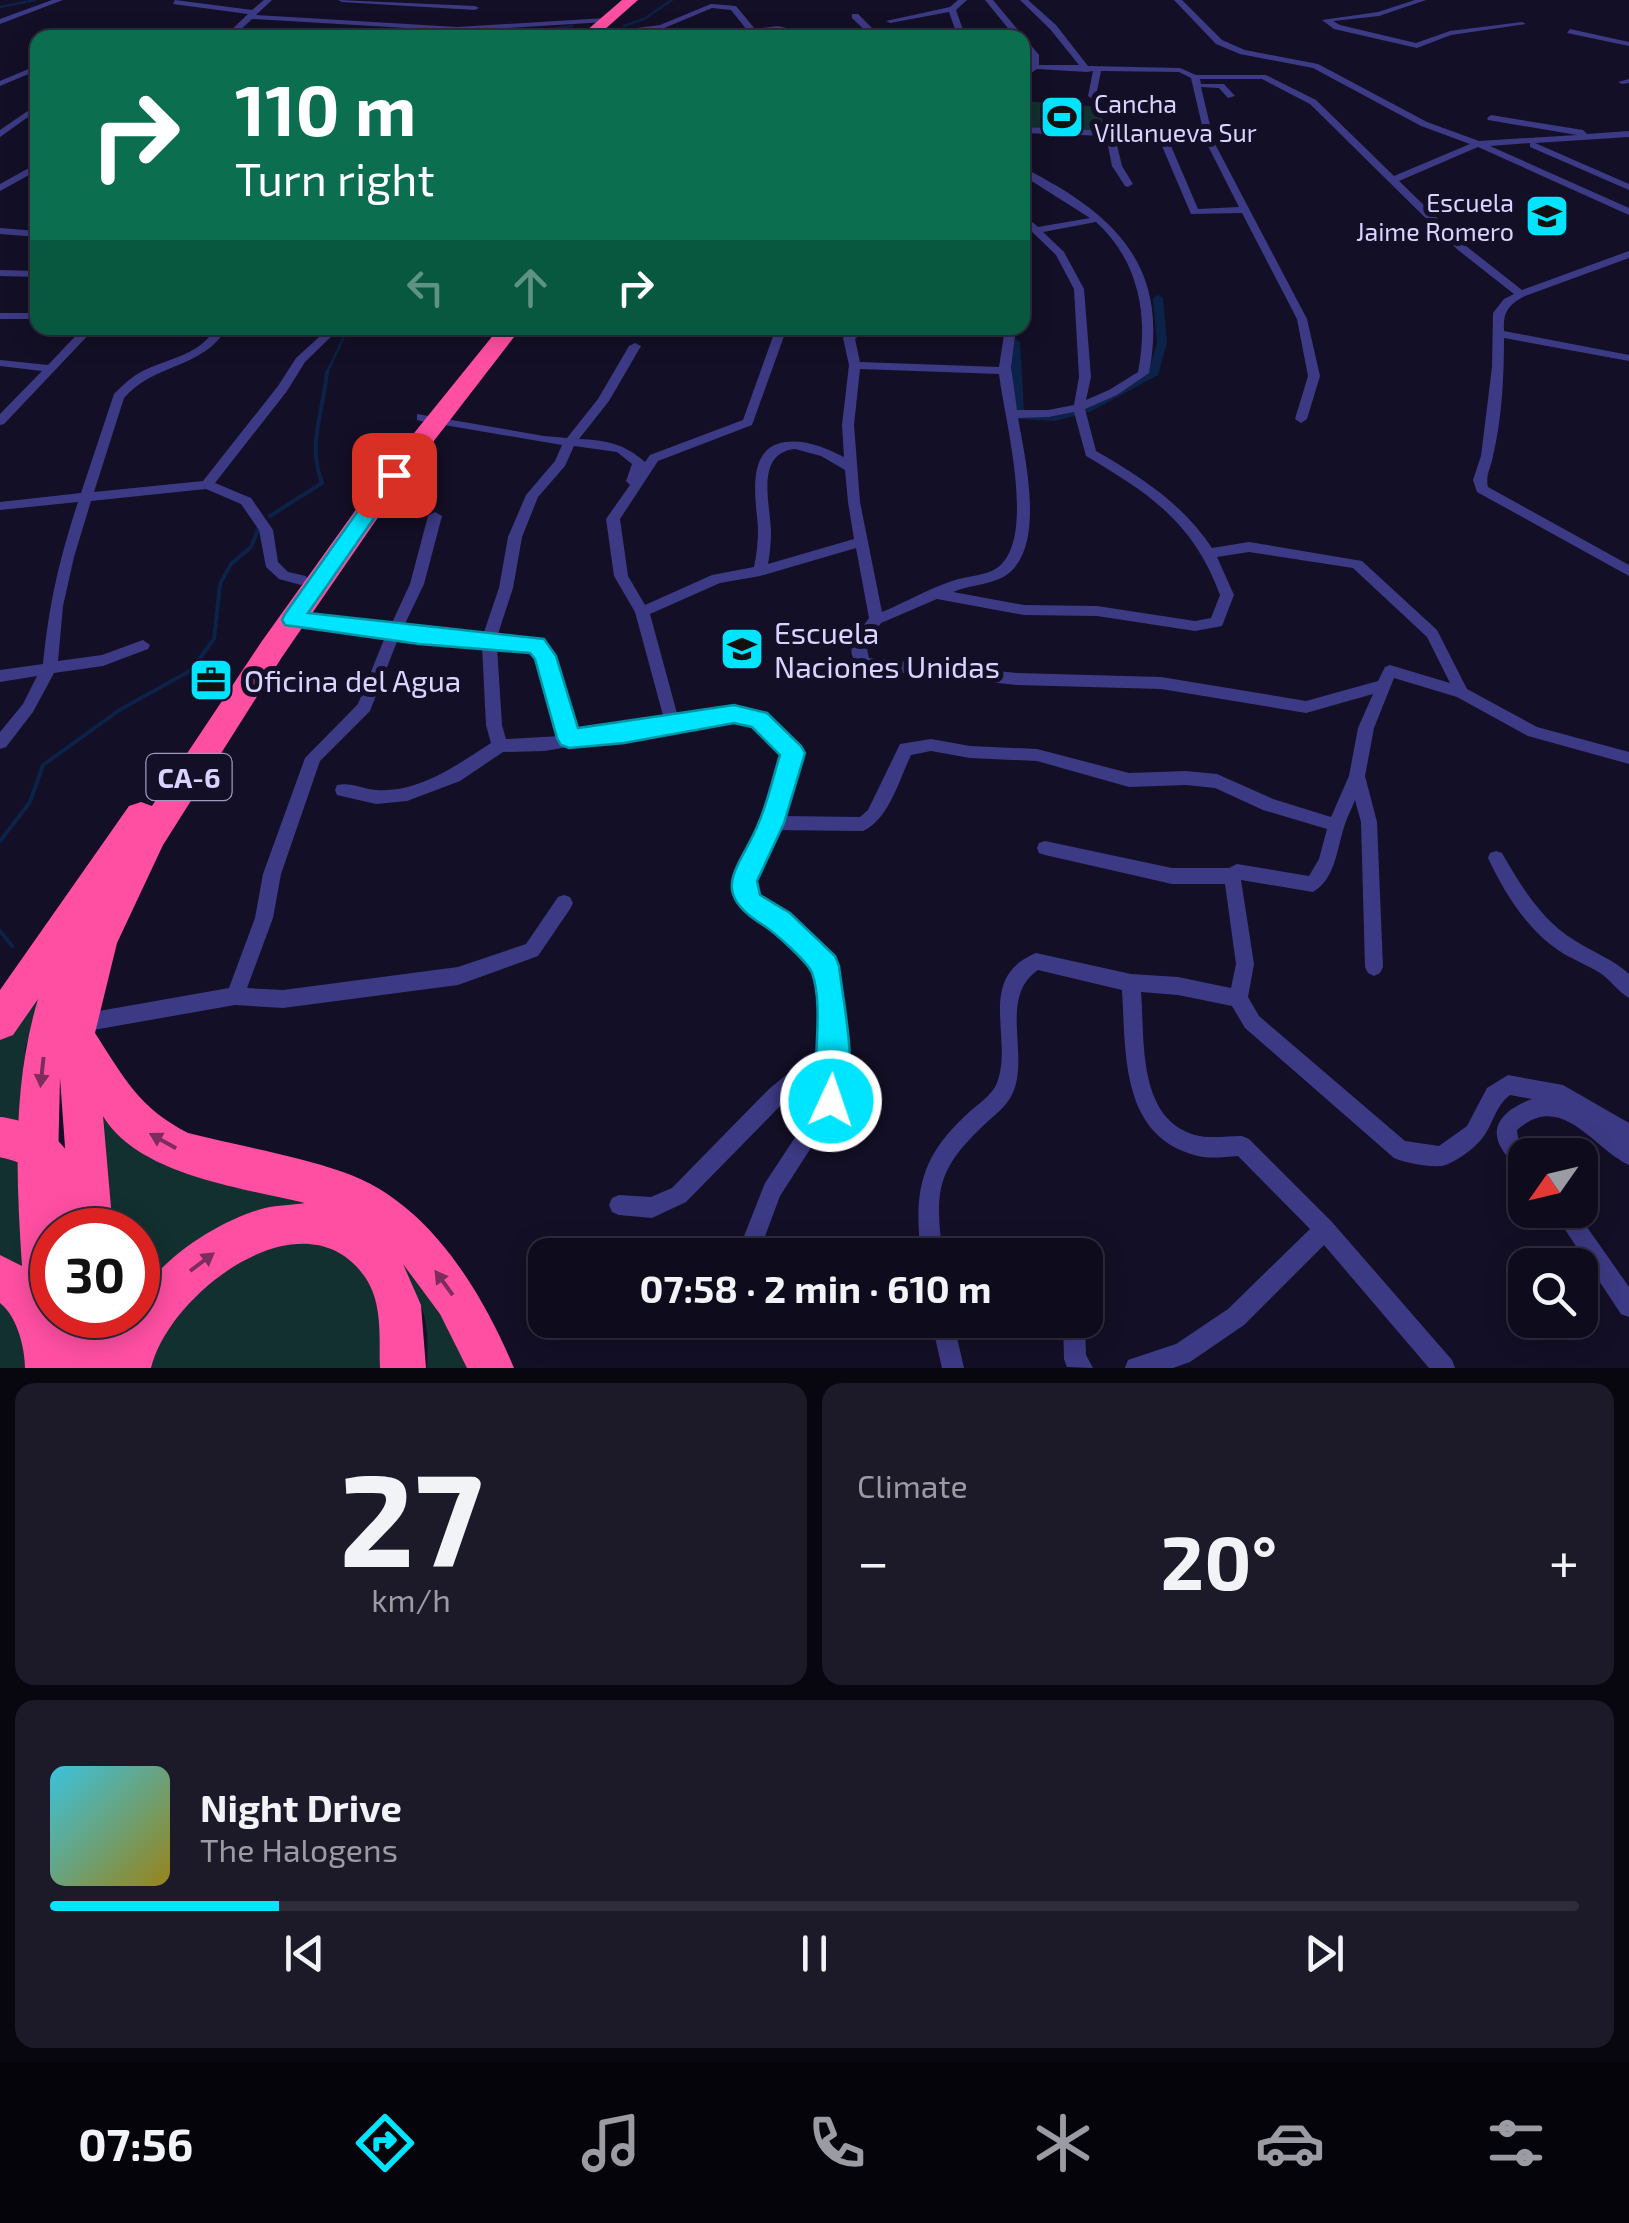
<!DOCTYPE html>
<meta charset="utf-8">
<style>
:root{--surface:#0e0b1c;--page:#1c1929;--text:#f1f3f6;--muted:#9b9ba3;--line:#2e2b3b;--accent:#00e5ff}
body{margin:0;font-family:"Exo 2",sans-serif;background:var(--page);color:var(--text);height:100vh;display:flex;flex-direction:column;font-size:38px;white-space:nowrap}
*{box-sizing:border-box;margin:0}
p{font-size:32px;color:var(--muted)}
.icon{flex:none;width:55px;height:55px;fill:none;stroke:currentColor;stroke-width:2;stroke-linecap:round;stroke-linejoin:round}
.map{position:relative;height:1368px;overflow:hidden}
.drawer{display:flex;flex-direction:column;gap:15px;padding:15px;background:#08060f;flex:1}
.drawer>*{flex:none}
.guide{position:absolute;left:30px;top:30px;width:1000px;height:305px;border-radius:20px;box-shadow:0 5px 25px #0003,0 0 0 2px var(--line);background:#0b6e4f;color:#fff;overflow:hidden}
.needle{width:65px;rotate:236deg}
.fabs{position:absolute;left:1508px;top:1138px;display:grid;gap:20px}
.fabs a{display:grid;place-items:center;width:90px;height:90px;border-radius:20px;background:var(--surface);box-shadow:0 5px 25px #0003,0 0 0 2px var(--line);font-size:50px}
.speed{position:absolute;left:30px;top:1208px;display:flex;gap:20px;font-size:50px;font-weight:700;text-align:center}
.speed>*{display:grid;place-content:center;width:130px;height:130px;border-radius:50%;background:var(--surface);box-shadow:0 5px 25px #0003,0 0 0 2px var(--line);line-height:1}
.speed .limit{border:15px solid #d22;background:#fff;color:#111}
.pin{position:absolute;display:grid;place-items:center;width:85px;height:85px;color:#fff;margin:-42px;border-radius:20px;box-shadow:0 5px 15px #0006}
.me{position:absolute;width:110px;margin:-55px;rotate:3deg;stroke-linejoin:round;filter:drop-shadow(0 0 8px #0008)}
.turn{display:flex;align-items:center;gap:35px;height:210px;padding:0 40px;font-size:45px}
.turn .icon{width:130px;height:130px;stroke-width:2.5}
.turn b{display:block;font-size:70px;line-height:85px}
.lanes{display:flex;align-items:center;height:95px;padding:0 40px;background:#0003;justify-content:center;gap:50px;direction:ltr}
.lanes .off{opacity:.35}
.big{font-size:75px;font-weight:700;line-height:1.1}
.drawer .card{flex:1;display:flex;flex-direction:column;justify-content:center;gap:15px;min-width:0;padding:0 35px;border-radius:20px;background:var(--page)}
.drawer .dial{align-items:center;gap:0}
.dial b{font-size:130px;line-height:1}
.song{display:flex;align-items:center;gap:30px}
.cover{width:120px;height:120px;border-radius:15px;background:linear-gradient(135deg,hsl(190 70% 55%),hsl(50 70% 35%))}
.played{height:10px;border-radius:5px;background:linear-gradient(90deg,var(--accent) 15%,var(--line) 15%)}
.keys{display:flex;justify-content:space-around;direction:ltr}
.heat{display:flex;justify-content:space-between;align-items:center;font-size:55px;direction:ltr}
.drawer .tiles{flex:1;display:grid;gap:15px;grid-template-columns:1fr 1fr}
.card:last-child{grid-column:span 2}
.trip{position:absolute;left:528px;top:1238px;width:575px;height:100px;border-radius:20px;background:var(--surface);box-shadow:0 5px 25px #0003,0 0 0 2px var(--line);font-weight:700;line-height:100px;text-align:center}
.tabs{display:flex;height:160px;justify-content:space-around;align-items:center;background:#06040b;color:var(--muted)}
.tabs .icon{width:70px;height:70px}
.tabs .on{color:var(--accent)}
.tabs b{font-size:45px;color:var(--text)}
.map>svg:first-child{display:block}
.green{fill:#12302f}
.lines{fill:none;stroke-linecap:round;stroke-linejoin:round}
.stream-far1{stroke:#0c2248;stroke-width:2.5}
.stream{stroke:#0c2248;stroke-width:4}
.canal{fill:#0c2248;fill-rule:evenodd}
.street{fill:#3d3a85;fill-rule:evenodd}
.highway{fill:#ff4fa3;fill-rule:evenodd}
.highway-bridge{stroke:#ff4fa3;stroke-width:40}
.oneway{fill:#7d2c5e}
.route{fill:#00e5ff;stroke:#0095a6;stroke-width:2.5}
.labels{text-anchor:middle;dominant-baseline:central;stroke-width:10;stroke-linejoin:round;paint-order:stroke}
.far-poi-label{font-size:25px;fill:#d9d4ff;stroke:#130f26;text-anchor:start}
.shield{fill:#130f26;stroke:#9e99be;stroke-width:2.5}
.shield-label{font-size:28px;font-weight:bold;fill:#d9d4ff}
.poi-label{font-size:30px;fill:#d9d4ff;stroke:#130f26;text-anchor:start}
</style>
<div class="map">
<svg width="1629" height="1368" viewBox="0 0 1629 1368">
<rect width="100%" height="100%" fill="#130f26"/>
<g class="green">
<polygon points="1022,101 1101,107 1104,133 1023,127"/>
<polygon points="59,948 25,1049 27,1123 0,1121 0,1035"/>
<path d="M92,1093C163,1174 218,1164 310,1194C329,1200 352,1204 368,1216C403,1242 449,1328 473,1368H427C430,1317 423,1296 389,1258C380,1247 369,1232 358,1225C299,1189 206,1224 164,1272C154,1284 146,1297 138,1310V1230H106Z"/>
<polygon points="0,1144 26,1147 37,1289 0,1258"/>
<polygon points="271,1236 330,1244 369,1272 395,1368 144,1368 166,1310"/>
<polygon points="0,1294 18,1314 32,1368 0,1368"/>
</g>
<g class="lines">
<g class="stream-far1">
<polyline points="0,7 35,0"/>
<polyline points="624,26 644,19 672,0"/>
<polyline points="523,38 533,32 572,26"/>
<polyline points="326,375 348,328"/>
</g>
<g class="stream">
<path d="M270,516L322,483C307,443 323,414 327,372"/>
<polyline points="0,841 30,802 43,765 121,709 190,671 214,639 220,584 231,564 251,547 259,527"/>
<polyline points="0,931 12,946"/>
</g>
<g class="canal">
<polygon points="1158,295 1163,298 1167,343 1158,375 1090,412 1082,412 1082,408 1148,373 1157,343 1153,298"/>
<polygon points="1015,339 1020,342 1024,411 1022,414 1055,415 1078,411 1078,415 1055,421 1015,419 1013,417 1017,414 1014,411 1010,342"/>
</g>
<g class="street">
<polygon points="52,0 63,0 0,24 0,19"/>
<polygon points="175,0 252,10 264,0 272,0 256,15 457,27 606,18 610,20 606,22 457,31 252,19 232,38 108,34 104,32 108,30 225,36 248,14 173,4"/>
<polygon points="338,0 475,6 479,8 475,10 342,2"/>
<polygon points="958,0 967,0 956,10 966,38 958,38 949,12 890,23 886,21 950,7"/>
<path d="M985,0H993L1039,55V65H1079L1050,29L1020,0H1028L1056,25L1088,66L1180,68L1196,75H1266L1316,100L1394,176L1470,144L1421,126L1313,68L1240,54L1216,44L1174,0H1182L1222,40L1245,50L1318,64L1427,122L1479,141L1577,135L1488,120L1487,118L1491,115L1583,130L1587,134L1629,131V137L1535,143L1629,184V190L1530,147V143L1490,146L1629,208V215L1478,147L1399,181L1466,246L1522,290L1629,251V258L1525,296C1508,305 1503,312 1504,331L1629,355V361L1504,338C1504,376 1502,419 1493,456C1491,468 1485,475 1488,487L1629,565V576L1477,492L1473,480L1481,456L1492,367L1493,313L1504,299L1514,294L1458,250L1310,104L1262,79H1200L1201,84H1224L1235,96L1228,98L1219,88L1201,87L1214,142L1307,319L1320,376L1307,419L1301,423L1295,419L1308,376L1297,319L1242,213L1191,214L1159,139L1115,137L1122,166L1133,184L1128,187L1125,186L1112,166L1106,136L1022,133V127L1179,134L1205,138L1191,78L1179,72L1101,71L1096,96L1092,99L1088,96L1093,71L1087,72L1037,69L1022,79V73L1031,66L1032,57L1022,46V38H1016ZM1168,139L1207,144L1239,207L1198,209Z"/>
<polygon points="1415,0 1426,0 1379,16 1333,21 1340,25 1416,43 1450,31 1522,22 1526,24 1451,35 1417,48 1334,29 1322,20 1378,12"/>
<path d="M711,4L736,6L755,29L778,26L826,38C809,38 792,30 776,31C754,31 732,38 709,38L747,30L731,10L712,8L662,29L587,38L575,36L660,25Z"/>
<polygon points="852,14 858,14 882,38 873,38 852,18"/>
<polygon points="1570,29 1629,42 1629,46 1567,33"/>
<polygon points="38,65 38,70 0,86 0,81"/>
<polygon points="1629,79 1629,83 1622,84 1618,82"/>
<polygon points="38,104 38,110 0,137 0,130"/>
<polygon points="38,163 38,170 0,191 0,184"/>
<path d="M1022,167C1113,213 1170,264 1149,373L1117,395L1085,409L1096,451C1141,477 1183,504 1212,548L1249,542L1362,561L1437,630L1467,689L1537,727L1629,752V764L1528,736L1457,697L1394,678L1374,728L1365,776L1377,822L1383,967L1380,973L1374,976L1368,973L1365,967L1361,822L1355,800C1352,808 1348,815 1345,824C1337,847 1336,879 1313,892L1241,880L1254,964L1248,997L1259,1016L1405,1141L1439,1146L1467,1126L1487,1088L1508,1075L1563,1085L1629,1123V1165C1593,1149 1562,1090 1517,1130L1518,1138L1533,1155H1525V1171C1516,1167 1512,1162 1506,1155C1484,1127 1505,1109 1532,1099L1510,1095C1494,1107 1493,1127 1480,1141C1473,1149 1452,1165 1441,1166C1427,1167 1406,1163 1394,1158L1245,1028L1232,1006L1178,995L1141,992C1145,1040 1137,1118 1195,1135C1210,1139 1227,1136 1242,1136L1249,1139L1332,1222L1452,1360L1455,1368H1429L1324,1245L1244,1325L1190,1362L1173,1368H1125L1128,1360L1176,1344L1228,1309L1310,1229L1238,1156C1225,1157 1211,1159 1198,1156C1120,1137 1126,1053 1122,990L1038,970C1000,996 1027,1050 1015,1087C1010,1104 998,1112 986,1123C937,1169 934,1190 943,1255H921C914,1194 919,1159 965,1116C975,1106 992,1096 997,1083C1014,1038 975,978 1036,953L1131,974L1178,977L1231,988L1236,964L1225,884H1172L1045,855L1039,853L1037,848L1039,843L1045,841L1172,868H1229L1237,864L1309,876L1319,859L1327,829L1263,810L1215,788L1186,785L1129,787L1037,761L970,758L931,751L911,755C899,780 889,819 863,831L776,830L753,880L756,897L786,915L832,959L835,965L844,1048L841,1101L780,1196L758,1255L737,1254L765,1183L821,1098L823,1069L783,1103L686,1202L652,1218L619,1215L612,1212L609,1205L612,1198L619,1195L651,1197L672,1188L769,1089L824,1044L817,969L774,927L742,908L735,880L763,823L785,754C771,738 756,726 735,720L544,751L503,752L460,781L407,801L376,804L337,795L335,790L337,785C351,782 362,789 376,790C419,793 457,765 491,743L486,725L482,646L398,639L370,711L320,761L281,874L273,918L247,988L283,990L458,967L526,944L558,897L564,895L570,897L573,903L570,909L538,956L458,985L283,1008L235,1005L82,1032L75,1029L73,1023L75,1017L82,1014L229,988L255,918L263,874L305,758L358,704L385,637L293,624L286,619L288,615L293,614L390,627L410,584L428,516L435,512L442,516L424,584L403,628L483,635L499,588L508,537L526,495L555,461L562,445L421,421L417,420V414L544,436L567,438L598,399L629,346L635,343L641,346L609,401L579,439C606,440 625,444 645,462L650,455L743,420L776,328H787L752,425L658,461L620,519L628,576L645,605L712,575L754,567C757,554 758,541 758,528C756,499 745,448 785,442C806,439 826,448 844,457L842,425L849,365L843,338L855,328H867L855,339L860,362L999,367L1005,328H1016L1011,367L1017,410H1048L1074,405L1079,377L1074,289L1056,255L1022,222V213L1038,227L1090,218L1022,175ZM1096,222C1139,261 1149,316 1138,372L1109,390L1086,400L1091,377L1084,289L1064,252L1043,232ZM860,369L999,374C1004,418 1038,539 997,568C985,576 966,576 952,581C928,589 906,602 882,612L860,502L854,425ZM1074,412L1086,456C1149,493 1194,523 1220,595L1211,618L1195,621L1097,606L1024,605L953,592C969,585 990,585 1005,576C1047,549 1025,458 1018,418L1048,417ZM574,446L617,452L632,464L626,481L630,485L606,519L614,576L635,612L664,719L575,734L550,652L541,641L536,640L497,637L513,588L522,537L538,497L565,466ZM795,449L821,456L845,470L848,502L854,539L768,564C770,553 771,542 771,531C770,503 755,453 795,449ZM856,548L869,618C856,636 839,654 865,669L1017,685L1161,689L1306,713L1373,694L1358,728L1349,776L1331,817L1273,799L1217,774L1186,771L1129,773L1037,749L970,746L931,739L900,744L868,810L860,817L781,816L801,753L799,748C783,730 762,711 736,708C719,707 696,714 678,717L650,614L720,583L760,576ZM1249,552L1353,568L1427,637L1450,683L1390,665L1385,667L1378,681L1306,701L1161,677L1017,673L869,658L866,644L881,623L937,599L1024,615L1097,616L1195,631L1222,626L1234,595L1217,557ZM497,647L532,650L538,658L561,736L506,739L502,725Z"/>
<polygon points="0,228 38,231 38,237 0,234"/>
<polygon points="0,270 38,271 38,277 0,276"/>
<rect x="0" y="313" width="38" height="6"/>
<polygon points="83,328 95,328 4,424 0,425 0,414 42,371 0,366 0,360 48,365"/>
<path d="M215,328H227C203,369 154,363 124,398L94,492L203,481L278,386L296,358L329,328H340L305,362L287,391L215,483L251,498L273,530L278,562L288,572L306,576L308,580L301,585L279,579L266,567L259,530L241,504L206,489L91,501L74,557L63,606L58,661L102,655L143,640L150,645L148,649L103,666L54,673L33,712L6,747L0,749V732L23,704L37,676L0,682V670L43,664C49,604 59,560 78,502L0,510V502L81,493L114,394C122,386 129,379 139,373C166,358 199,357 215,328Z"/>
<path d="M1496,851L1502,853C1521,886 1541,920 1574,940C1592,952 1613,959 1629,974V998C1618,992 1611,980 1600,973C1586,964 1571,959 1558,950C1526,928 1504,892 1488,858L1490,853Z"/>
<polygon points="1552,1210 1575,1210 1629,1287 1629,1317 1621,1314"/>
<polygon points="931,1320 953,1320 964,1368 942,1368"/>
<polygon points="1063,1320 1085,1320 1086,1355 1093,1368 1067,1367 1064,1359"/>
</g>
<g class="highway">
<polygon points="622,0 638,0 595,38 578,38"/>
<path d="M499,328H521L403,481L282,657L163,845L117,943L95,1033C124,1078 139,1108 188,1133C239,1146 294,1155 343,1172C428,1201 481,1290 514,1368H467L440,1314L403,1264L421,1305L426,1368H380C379,1338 383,1303 365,1277C304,1190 169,1293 151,1368H25C25,1348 17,1316 0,1303V1255L22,1266C16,1176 12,1086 38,999L13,1035L0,1040V990L129,806L141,802L152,806L262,641L385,469ZM60,1078L71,1230H113L103,1116C138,1175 243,1188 305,1203C292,1205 278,1205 265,1208C223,1218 138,1268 138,1315H128L122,1326L121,1315H52V1230H62L58,1163Z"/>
</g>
<path class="highway-bridge" d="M0,1137C60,1148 61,1175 64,1230"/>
</g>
<defs><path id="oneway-solid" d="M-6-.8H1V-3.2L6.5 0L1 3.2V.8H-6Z" transform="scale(2.5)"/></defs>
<g class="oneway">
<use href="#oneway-solid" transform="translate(42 1072) rotate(96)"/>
<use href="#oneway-solid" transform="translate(163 1141) rotate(-151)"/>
<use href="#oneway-solid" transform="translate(202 1262) rotate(-37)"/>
<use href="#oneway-solid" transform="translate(444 1283) rotate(-126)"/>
</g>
<path class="route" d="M394,468L404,475L308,613L544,639L556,656L578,728L734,705L767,713L801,746L805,753L784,823L757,881L760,895L790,913L835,956L839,966C844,1010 859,1069 842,1112L831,1116L820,1112C808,1081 826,1010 812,973C808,962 774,932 763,925C706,890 741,868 759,822C768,801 773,777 780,755L752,727L734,723L624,743L569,748L561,745L557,738L535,659L530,653L419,644L285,625L282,620L285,614L387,470Z"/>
<defs>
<symbol id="stadium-square" viewBox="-11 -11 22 22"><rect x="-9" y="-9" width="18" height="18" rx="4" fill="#00e5ff" stroke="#130f26"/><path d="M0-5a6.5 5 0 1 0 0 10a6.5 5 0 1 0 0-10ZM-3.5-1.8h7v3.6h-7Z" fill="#111"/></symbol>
<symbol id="school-square" viewBox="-11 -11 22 22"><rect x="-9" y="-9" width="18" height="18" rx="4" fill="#00e5ff" stroke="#130f26"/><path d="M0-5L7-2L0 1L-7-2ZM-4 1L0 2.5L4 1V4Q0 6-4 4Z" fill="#111"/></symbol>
<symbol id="office-square" viewBox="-11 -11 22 22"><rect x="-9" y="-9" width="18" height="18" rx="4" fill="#00e5ff" stroke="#130f26"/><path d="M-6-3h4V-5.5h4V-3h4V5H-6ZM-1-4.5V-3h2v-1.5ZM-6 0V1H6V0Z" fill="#111"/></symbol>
</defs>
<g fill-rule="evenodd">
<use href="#stadium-square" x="1037" y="92" width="50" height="50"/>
<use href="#school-square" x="1522" y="191" width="50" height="50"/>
<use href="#school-square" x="717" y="624" width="50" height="50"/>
<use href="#office-square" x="186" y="655" width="50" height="50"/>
</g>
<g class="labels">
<g class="far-poi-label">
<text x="1094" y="103">Cancha<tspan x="1094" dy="29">Villanueva Sur</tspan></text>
<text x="1514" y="202" text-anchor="end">Escuela<tspan x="1514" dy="29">Jaime Romero</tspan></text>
</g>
<rect class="shield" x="146.5" y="754" width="85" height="46" rx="8"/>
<g class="shield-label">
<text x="189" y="777">CA-6</text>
</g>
<g class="poi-label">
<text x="774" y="632">Escuela<tspan x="774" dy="34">Naciones Unidas</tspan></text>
<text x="244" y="680">Oficina del Agua</text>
</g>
</g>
</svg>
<div class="fabs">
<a><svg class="needle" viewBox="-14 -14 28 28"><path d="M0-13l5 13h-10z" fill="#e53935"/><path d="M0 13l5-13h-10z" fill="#9b9ba3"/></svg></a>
<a><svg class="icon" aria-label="search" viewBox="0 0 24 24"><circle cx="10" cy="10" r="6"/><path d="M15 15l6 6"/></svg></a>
</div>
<div class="speed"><div class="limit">30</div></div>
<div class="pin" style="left:394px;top:475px;background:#d93025"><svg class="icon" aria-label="arrive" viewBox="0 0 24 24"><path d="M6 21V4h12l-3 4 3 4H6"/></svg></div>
<svg class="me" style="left:831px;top:1101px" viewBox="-20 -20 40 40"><circle r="17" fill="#00e5ff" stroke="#fff" stroke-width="3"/><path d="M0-11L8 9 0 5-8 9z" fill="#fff"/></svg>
<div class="trip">07:58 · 2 min · 610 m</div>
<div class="guide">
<div class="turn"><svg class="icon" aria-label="right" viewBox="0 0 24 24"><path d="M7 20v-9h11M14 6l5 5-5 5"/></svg><div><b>110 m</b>Turn right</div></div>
<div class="lanes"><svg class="icon off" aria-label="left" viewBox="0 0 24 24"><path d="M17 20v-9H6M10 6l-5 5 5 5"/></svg><svg class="icon off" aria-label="ahead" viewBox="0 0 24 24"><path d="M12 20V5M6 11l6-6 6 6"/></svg><svg class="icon" aria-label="right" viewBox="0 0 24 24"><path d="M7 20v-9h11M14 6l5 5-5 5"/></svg></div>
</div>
</div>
<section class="drawer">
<div class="tiles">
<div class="card dial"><b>27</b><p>km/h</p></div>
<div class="card"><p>Climate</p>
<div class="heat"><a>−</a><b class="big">20°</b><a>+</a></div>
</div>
<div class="card">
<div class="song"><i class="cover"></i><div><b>Night Drive</b><p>The Halogens</p></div></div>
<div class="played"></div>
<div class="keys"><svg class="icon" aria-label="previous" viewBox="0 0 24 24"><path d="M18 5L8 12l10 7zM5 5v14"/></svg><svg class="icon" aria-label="pause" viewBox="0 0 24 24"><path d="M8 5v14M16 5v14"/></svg><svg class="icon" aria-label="next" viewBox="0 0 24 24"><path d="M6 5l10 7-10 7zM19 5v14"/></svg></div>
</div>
</div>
</section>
<nav class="tabs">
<b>07:56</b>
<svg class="icon on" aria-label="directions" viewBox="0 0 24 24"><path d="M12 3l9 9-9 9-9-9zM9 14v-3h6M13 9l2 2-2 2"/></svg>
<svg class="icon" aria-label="music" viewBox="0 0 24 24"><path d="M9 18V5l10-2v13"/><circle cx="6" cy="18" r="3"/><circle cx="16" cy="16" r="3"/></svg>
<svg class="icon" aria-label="phone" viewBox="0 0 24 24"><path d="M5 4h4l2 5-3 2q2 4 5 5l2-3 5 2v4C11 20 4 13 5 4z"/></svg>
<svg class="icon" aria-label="climate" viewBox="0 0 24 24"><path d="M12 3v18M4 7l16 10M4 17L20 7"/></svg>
<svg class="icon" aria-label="car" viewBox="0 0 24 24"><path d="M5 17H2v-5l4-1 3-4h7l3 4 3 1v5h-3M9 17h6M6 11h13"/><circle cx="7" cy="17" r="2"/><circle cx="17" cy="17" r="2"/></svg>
<svg class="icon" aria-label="filters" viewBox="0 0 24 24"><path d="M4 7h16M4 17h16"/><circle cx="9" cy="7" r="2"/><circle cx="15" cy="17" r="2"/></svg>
</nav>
